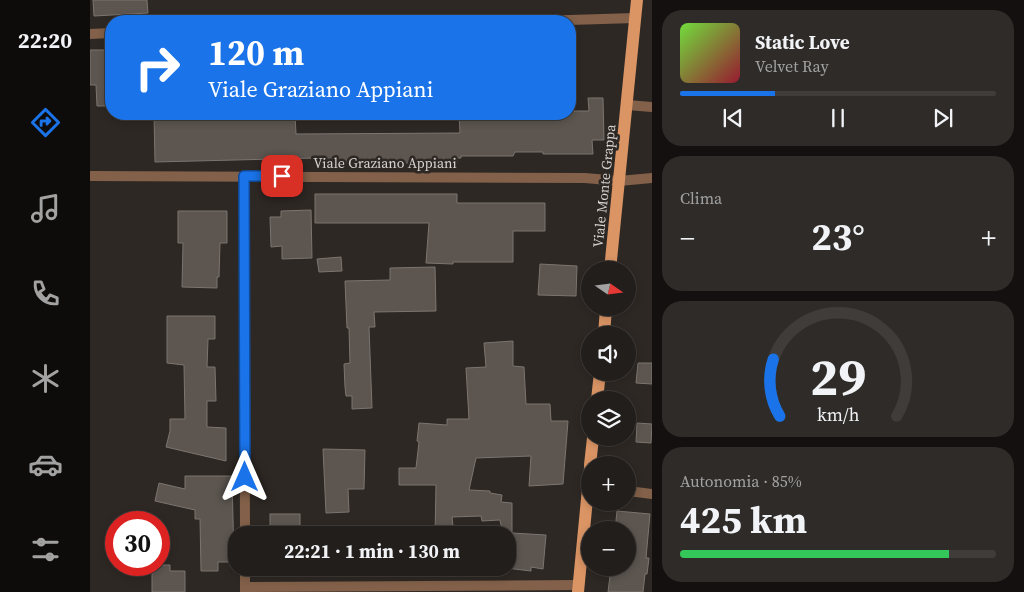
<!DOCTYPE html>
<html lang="it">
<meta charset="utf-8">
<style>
:root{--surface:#221e1b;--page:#2e2b28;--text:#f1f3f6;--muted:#a2a2a3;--line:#3f3c3a;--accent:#1a73e8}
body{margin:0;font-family:"Source Serif 4",serif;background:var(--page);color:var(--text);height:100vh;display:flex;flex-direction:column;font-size:19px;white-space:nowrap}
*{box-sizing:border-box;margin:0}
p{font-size:16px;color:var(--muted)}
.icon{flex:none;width:28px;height:28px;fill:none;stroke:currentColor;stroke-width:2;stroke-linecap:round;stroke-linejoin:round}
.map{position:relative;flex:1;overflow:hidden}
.drawer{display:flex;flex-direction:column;gap:10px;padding:10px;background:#13100f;width:372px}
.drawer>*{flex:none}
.top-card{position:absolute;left:15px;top:15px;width:471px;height:105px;border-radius:20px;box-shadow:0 2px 8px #0003,0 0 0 1px var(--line);background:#1a73e8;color:#fff;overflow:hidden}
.needle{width:32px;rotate:104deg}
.fabs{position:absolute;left:491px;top:261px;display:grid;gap:10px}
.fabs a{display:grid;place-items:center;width:55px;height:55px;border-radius:50%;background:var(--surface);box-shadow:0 2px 8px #0003,0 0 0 1px var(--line);font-size:25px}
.speed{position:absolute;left:15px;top:511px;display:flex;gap:10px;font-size:25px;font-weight:700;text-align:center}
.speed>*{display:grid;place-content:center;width:65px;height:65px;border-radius:50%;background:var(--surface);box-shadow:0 2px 8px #0003,0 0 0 1px var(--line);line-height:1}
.speed .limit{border:8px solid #d22;background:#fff;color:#111}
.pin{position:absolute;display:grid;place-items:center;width:42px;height:42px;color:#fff;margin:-21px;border-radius:10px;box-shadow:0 2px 8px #0006}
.me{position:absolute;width:55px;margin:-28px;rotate:0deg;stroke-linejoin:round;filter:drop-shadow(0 0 4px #0008)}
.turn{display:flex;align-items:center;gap:18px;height:105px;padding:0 20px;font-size:22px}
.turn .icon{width:65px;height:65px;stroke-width:2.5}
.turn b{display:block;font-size:35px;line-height:42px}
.big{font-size:38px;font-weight:700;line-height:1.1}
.drawer .card{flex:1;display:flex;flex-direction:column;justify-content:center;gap:8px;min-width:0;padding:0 18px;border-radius:20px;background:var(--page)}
.drawer .dial{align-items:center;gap:0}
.dial svg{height:130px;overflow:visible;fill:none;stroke:var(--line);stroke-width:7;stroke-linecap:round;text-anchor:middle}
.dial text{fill:var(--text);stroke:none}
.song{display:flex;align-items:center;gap:15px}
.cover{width:60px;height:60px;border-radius:8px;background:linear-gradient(135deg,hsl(100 70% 55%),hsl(350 70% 35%))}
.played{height:5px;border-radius:2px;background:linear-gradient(90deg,var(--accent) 30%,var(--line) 30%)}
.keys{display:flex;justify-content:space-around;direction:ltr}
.heat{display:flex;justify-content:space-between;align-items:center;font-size:28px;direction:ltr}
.charge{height:8px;border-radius:4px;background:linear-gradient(90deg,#34c759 85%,var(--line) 0)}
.trip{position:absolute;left:138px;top:526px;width:288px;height:50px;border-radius:20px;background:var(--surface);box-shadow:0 2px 8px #0003,0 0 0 1px var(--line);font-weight:700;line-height:50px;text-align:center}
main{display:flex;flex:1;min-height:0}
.tabs{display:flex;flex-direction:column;width:90px;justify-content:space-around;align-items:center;background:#0e0c0b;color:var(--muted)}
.tabs .icon{width:35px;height:35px}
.tabs .active{color:var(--accent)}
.tabs b{font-size:22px;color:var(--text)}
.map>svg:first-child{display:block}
.building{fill:#5c5550;stroke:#7b746f}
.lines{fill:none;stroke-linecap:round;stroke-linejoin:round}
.minor{stroke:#826049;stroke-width:10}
.primary{stroke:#db9565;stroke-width:12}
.route-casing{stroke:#114b97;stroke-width:12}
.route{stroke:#1a73e8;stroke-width:9}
.labels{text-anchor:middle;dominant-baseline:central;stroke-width:5;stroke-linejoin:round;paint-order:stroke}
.street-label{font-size:14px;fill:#d7d3d0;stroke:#2e2824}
</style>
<main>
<nav class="tabs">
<b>22:20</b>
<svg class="icon active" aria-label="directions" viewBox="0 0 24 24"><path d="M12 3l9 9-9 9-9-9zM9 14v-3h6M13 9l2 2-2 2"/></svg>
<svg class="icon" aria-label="music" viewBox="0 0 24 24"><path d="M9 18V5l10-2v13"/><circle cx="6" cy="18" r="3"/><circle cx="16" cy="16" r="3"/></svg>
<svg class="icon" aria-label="phone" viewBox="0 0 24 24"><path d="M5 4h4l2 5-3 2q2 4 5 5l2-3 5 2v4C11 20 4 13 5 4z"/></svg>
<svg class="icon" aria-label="climate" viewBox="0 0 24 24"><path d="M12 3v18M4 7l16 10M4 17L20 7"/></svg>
<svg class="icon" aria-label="car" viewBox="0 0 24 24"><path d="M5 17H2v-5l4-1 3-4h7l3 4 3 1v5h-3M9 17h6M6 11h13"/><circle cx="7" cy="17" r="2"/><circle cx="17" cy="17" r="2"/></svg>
<svg class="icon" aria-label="filters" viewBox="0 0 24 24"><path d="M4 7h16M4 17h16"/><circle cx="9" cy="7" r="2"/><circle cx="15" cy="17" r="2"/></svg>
</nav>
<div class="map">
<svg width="562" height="592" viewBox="0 0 562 592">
<rect width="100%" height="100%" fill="#2e2824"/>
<g class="building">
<polygon points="3,0 57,0 58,13 4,16"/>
<polygon points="0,50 19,50 20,106 7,106 6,85 0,85"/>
<polygon points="498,98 513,98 514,140 502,140 503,154 453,154 453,152 425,152 423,156 371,156 371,158 367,158 367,163 226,163 226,158 65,162 64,114 205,114 206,134 370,133 369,114 417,115 417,119 452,118 452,114 480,114 480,111 499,111"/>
<polygon points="225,194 367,194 367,203 455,203 455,231 423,231 423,262 363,262 363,264 336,263 339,223 225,223"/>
<polygon points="221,210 222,258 192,259 192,246 181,247 180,217 191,217 191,211"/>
<polygon points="88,211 137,211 137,243 130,243 129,277 127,277 127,288 92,287 93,243 88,243"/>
<polygon points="251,257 252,271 229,272 227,259"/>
<polygon points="450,264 487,266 486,296 448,295"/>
<polygon points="345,267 346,311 284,312 285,327 279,327 282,408 262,409 262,396 256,396 255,387 254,364 260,363 259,328 257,328 255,281 300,280 300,268"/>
<polygon points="77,316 125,316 125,339 118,339 117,367 125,367 126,401 117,401 117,427 136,428 136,461 76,447 80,431 80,419 95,419 94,365 77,363"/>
<polygon points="423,341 423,366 434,367 436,404 460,404 461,421 478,421 473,484 439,486 441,456 386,458 379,490 400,491 400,493 412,495 411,502 422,503 422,533 456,535 453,569 441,567 441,571 416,568 416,535 413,535 410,520 392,521 391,516 362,517 364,535 345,535 346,485 309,485 309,468 326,468 329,442 327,441 329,423 357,425 357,419 379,419 376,368 396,367 394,343"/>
<polygon points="548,363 562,363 562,384 546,383"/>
<polygon points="547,423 562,424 561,443 546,442"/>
<polygon points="233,449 275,450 274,489 258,489 259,512 236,513"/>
<polygon points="95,476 142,476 144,562 128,562 128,571 111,571 110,519 105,519 105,510 65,501 69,483 95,489"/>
<polygon points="527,511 560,514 556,558 559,558 557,574 555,574 553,592 518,592 521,568 538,568 538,530 525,530"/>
<rect x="180" y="514" width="30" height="21"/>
<polygon points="62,565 80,565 80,571 95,571 95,592 62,592"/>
</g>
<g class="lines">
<g class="minor">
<polyline points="447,21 545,18"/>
<polyline points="0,34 21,33"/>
<polyline points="537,105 562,107"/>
<polyline points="0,176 495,178 529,181 562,178"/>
<polyline points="154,176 155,535"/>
<polyline points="538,491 562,494"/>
<polyline points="155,568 155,592"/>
<polyline points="155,587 488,585"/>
</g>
<g class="primary">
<polyline points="520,270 547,0"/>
<polyline points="514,335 516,308"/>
<polyline points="507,400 510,372"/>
<polyline points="500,465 503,438"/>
<polyline points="488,592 500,468"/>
</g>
</g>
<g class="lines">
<defs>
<polyline id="route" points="155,477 154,176 192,176"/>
</defs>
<use href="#route" class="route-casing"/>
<use href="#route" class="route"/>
</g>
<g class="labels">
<g class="street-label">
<text x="295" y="163">Viale Graziano Appiani</text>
<text transform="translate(514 186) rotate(-84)">Viale Monte Grappa</text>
</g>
</g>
</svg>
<div class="fabs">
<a><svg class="needle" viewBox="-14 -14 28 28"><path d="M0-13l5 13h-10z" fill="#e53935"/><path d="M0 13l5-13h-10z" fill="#a2a2a3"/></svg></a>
<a><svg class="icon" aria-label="sound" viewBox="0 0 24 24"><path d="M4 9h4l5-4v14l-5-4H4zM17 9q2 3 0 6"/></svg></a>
<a><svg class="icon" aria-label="layers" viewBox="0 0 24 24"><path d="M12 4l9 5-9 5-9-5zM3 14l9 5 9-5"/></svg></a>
<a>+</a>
<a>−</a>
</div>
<div class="speed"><div class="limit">30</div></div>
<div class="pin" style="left:192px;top:176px;background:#d93025"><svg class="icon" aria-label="arrive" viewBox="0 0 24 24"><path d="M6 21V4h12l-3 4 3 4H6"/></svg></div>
<svg class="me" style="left:155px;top:477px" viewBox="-20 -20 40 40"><path d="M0-17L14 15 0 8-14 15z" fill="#1a73e8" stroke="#fff" stroke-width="4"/></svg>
<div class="trip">22:21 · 1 min · 130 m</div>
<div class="top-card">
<div class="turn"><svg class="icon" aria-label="right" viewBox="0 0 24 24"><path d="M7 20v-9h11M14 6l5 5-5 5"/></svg><div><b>120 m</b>Viale Graziano Appiani</div></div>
</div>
</div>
<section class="drawer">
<div class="card">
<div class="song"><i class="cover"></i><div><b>Static Love</b><p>Velvet Ray</p></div></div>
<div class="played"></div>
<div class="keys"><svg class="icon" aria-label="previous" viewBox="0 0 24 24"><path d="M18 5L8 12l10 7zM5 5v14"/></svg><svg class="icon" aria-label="pause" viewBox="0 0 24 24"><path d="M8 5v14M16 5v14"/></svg><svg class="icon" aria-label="next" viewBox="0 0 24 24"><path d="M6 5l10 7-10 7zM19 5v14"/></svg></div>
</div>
<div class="card"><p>Clima</p>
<div class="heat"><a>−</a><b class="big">23°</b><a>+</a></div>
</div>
<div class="card dial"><svg viewBox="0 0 100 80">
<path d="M14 69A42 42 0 1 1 86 69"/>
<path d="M14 69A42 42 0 0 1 10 34" stroke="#1a73e8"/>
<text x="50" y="56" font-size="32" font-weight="700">29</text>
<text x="50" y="72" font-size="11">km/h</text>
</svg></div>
<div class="card"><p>Autonomia · 85%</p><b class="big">425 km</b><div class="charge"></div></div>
</section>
</main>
